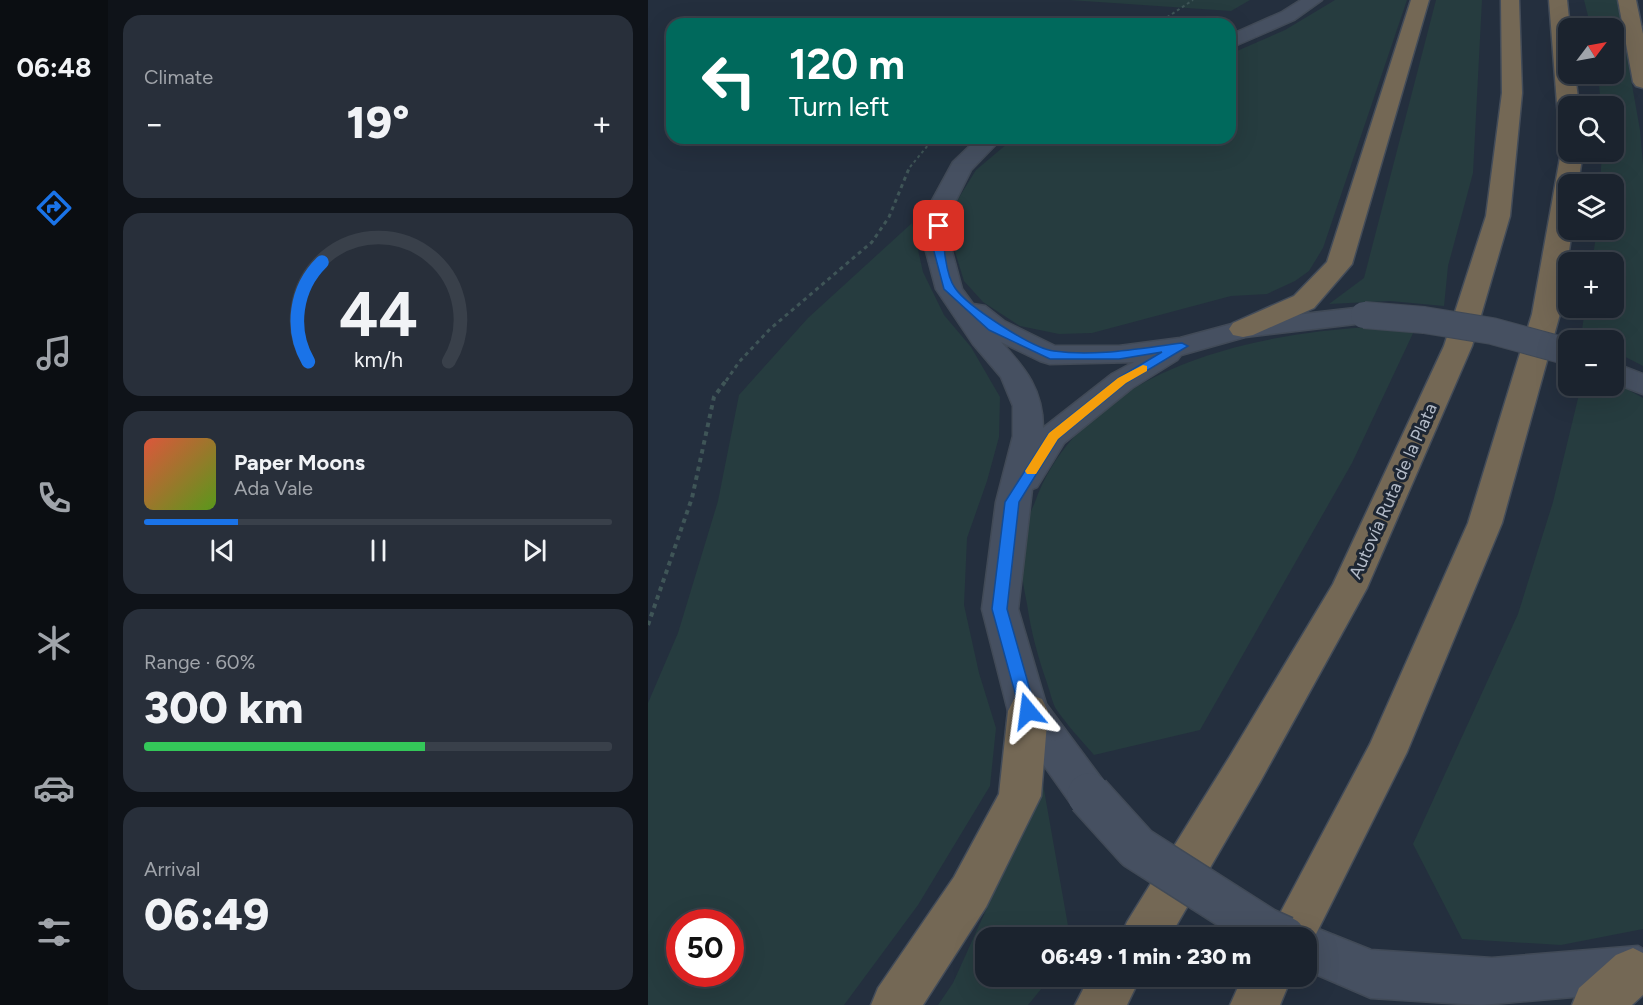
<!DOCTYPE html>
<meta charset="utf-8">
<style>
:root{--surface:#1b232e;--page:#282f3a;--text:#f1f3f6;--muted:#a0a4aa;--line:#39404a;--accent:#1a73e8}
body{margin:0;font-family:Figtree,sans-serif;background:var(--page);color:var(--text);height:100vh;display:flex;flex-direction:column;font-size:22px;white-space:nowrap}
*{box-sizing:border-box;margin:0}
p{font-size:20px;color:var(--muted)}
.icon{flex:none;width:33px;height:33px;fill:none;stroke:currentColor;stroke-width:2;stroke-linecap:round;stroke-linejoin:round}
.map{position:relative;flex:1;overflow:hidden}
.drawer{display:flex;flex-direction:column;gap:15px;padding:15px;background:#0f1319;width:540px}
.drawer>*{flex:none}
.banner{position:absolute;left:18px;top:18px;width:570px;height:126px;border-radius:18px;box-shadow:0 6px 24px #0002,0 0 0 2px var(--line);background:#00695c;color:#fff;overflow:hidden}
.needle{width:39px;rotate:58deg}
.buttons{position:absolute;left:910px;top:18px;display:grid;gap:12px}
.buttons a{display:grid;place-items:center;width:66px;height:66px;border-radius:12px;background:var(--surface);box-shadow:0 6px 24px #0002,0 0 0 2px var(--line);font-size:30px}
.speed{position:absolute;left:18px;top:909px;display:flex;gap:12px;font-size:30px;font-weight:700;text-align:center}
.speed>*{display:grid;place-content:center;width:78px;height:78px;border-radius:50%;background:var(--surface);box-shadow:0 6px 24px #0002,0 0 0 2px var(--line);line-height:1}
.speed .limit{border:9px solid #d22;background:#fff;color:#111}
.pin{position:absolute;display:grid;place-items:center;width:51px;height:51px;color:#fff;margin:-26px;border-radius:12px;box-shadow:0 3px 9px #0006}
.me{position:absolute;width:66px;margin:-33px;rotate:344deg;stroke-linejoin:round;filter:drop-shadow(0 0 4px #0008)}
.turn{display:flex;align-items:center;gap:21px;height:126px;padding:0 24px;font-size:27px}
.turn .icon{width:78px;height:78px;stroke-width:2.5}
.turn b{display:block;font-size:42px;line-height:51px}
.big{font-size:45px;font-weight:800;line-height:1.1}
.drawer .widget{flex:1;display:flex;flex-direction:column;justify-content:center;gap:9px;min-width:0;padding:0 21px;border-radius:18px;background:var(--page)}
.drawer .dial{align-items:center;gap:0}
.dial svg{height:156px;overflow:visible;fill:none;stroke:var(--line);stroke-width:7;stroke-linecap:round;text-anchor:middle}
.dial text{fill:var(--text);stroke:none}
.song{display:flex;align-items:center;gap:18px}
.cover{width:72px;height:72px;border-radius:9px;background:linear-gradient(135deg,hsl(10 70% 55%),hsl(90 70% 35%))}
.played{height:6px;border-radius:3px;background:linear-gradient(90deg,var(--accent) 20%,var(--line) 20%)}
.keys{display:flex;justify-content:space-around;direction:ltr}
.heat{display:flex;justify-content:space-between;align-items:center;font-size:33px;direction:ltr}
.charge{height:9px;border-radius:4px;background:linear-gradient(90deg,#34c759 60%,var(--line) 0)}
.trip{position:absolute;left:327px;top:927px;width:342px;height:60px;border-radius:18px;background:var(--surface);box-shadow:0 6px 24px #0002,0 0 0 2px var(--line);font-weight:800;line-height:60px;text-align:center}
main{display:flex;flex:1;min-height:0}
.tabs{display:flex;flex-direction:column;width:108px;justify-content:space-around;align-items:center;background:#0b0e12;color:var(--muted)}
.tabs .icon{width:42px;height:42px}
.tabs .on{color:var(--accent)}
.tabs b{font-size:27px;color:var(--text)}
.map>svg:first-child{display:block}
.green{fill:#263c3f;fill-rule:evenodd}
.lines{fill:none;stroke-linecap:round;stroke-linejoin:round}
.secondary-casing{stroke:#414a57;stroke-width:3}
.highway-casing{stroke:#434c59;stroke-width:3}
.path-far2{stroke:#3f5557;stroke-width:2;stroke-dasharray:3 3;stroke-linecap:butt}
.path-far1{stroke:#3f5557;stroke-width:3;stroke-dasharray:4 4;stroke-linecap:butt}
.path{stroke:#3f5557;stroke-width:4;stroke-dasharray:4.5 4.5;stroke-linecap:butt}
.secondary{fill:#465061;fill-rule:evenodd}
.highway{fill:#746855;fill-rule:evenodd}
.secondary-bridge-far1-casing{stroke:#414a57;stroke-width:28;stroke-linecap:butt}
.secondary-bridge-casing{stroke:#414a57;stroke-width:46;stroke-linecap:butt}
.secondary-bridge-far1{stroke:#465061;stroke-width:26}
.secondary-bridge{stroke:#465061;stroke-width:43}
.route{fill:#1a73e8;stroke:#114b97;stroke-width:1.5}
.slow{fill:#f59e0b}
.labels{text-anchor:middle;dominant-baseline:central;stroke-width:6;stroke-linejoin:round;paint-order:stroke}
.street-label{font-size:18px;fill:#b4bcc9;stroke:#1d2633}
</style>
<main>
<nav class="tabs">
<b>06:48</b>
<svg class="icon on" aria-label="directions" viewBox="0 0 24 24"><path d="M12 3l9 9-9 9-9-9zM9 14v-3h6M13 9l2 2-2 2"/></svg>
<svg class="icon" aria-label="music" viewBox="0 0 24 24"><path d="M9 18V5l10-2v13"/><circle cx="6" cy="18" r="3"/><circle cx="16" cy="16" r="3"/></svg>
<svg class="icon" aria-label="phone" viewBox="0 0 24 24"><path d="M5 4h4l2 5-3 2q2 4 5 5l2-3 5 2v4C11 20 4 13 5 4z"/></svg>
<svg class="icon" aria-label="climate" viewBox="0 0 24 24"><path d="M12 3v18M4 7l16 10M4 17L20 7"/></svg>
<svg class="icon" aria-label="car" viewBox="0 0 24 24"><path d="M5 17H2v-5l4-1 3-4h7l3 4 3 1v5h-3M9 17h6M6 11h13"/><circle cx="7" cy="17" r="2"/><circle cx="17" cy="17" r="2"/></svg>
<svg class="icon" aria-label="filters" viewBox="0 0 24 24"><path d="M4 7h16M4 17h16"/><circle cx="9" cy="7" r="2"/><circle cx="15" cy="17" r="2"/></svg>
</nav>
<section class="drawer">
<div class="widget"><p>Climate</p>
<div class="heat"><a>−</a><b class="big">19°</b><a>+</a></div>
</div>
<div class="widget dial"><svg viewBox="0 0 100 80">
<path d="M14 69A42 42 0 1 1 86 69"/>
<path d="M14 69A42 42 0 0 1 21 18" stroke="#1a73e8"/>
<text x="50" y="56" font-size="32" font-weight="700">44</text>
<text x="50" y="72" font-size="11">km/h</text>
</svg></div>
<div class="widget">
<div class="song"><i class="cover"></i><div><b>Paper Moons</b><p>Ada Vale</p></div></div>
<div class="played"></div>
<div class="keys"><svg class="icon" aria-label="previous" viewBox="0 0 24 24"><path d="M18 5L8 12l10 7zM5 5v14"/></svg><svg class="icon" aria-label="pause" viewBox="0 0 24 24"><path d="M8 5v14M16 5v14"/></svg><svg class="icon" aria-label="next" viewBox="0 0 24 24"><path d="M6 5l10 7-10 7zM19 5v14"/></svg></div>
</div>
<div class="widget"><p>Range · 60%</p><b class="big">300 km</b><div class="charge"></div></div>
<div class="widget"><p>Arrival</p><b class="big">06:49</b></div>
</section>
<div class="map">
<svg width="995" height="1005" viewBox="0 0 995 1005">
<rect width="100%" height="100%" fill="#242f3e"/>
<g class="green">
<polygon points="421,0 602,0 583,11"/>
<polygon points="687,0 759,0 675,248 661,271 647,281 619,294 583,296 444,333 411,334 372,326 335,302 316,281 304,242 310,199 328,170 366,138 582,138 582,54 637,30"/>
<polygon points="788,0 834,0 825,173 800,266 796,306 742,301 681,304 716,278"/>
<polygon points="936,0 969,0 992,130 995,164 995,366 966,351 966,340 938,340 933,338 937,308 966,308 966,262 944,262 949,230 966,230 966,184 952,184 954,152 966,152 966,106 953,106 950,74 966,74 966,28 943,28"/>
<path d="M264,223L275,272L296,315L323,347L352,397L351,437L339,481L319,538L316,605L331,673L348,728L342,786L270,905L196,1005H0V703L30,633L70,501L91,395L160,318ZM32,922H82V974H32Z"/>
<path d="M722,327L767,329L704,463L552,730L446,755C433,740 419,725 408,709C404,702 402,691 399,683C390,657 383,632 379,604C375,584 371,561 373,541C374,528 382,514 387,502C435,371 598,334 722,327Z"/>
<polygon points="966,382 995,398 995,929 913,945 814,939 765,844 870,614 905,502 933,386 966,386"/>
<polygon points="395,784 422,937 338,938 338,976 403,977 380,1005 290,1005 305,983"/>
</g>
<g class="lines">
<defs>
<g id="secondary">
<polygon points="653,0 674,0 646,20 582,48 582,35 634,12"/>
<path d="M330,138H354L323,170L304,208L302,244L314,289L325,304L337,306L356,321L407,346H471L532,338L595,321L716,307L726,309L730,315L726,321L716,323L597,337L533,355L529,360L484,388L416,443L389,487L384,489L370,609L398,704L456,782L462,795L456,808L441,814L426,808L366,723L360,711L334,609L348,502L365,436V406L353,377L325,344L288,289L276,244L280,208L305,162ZM353,342L392,361L402,364L486,362L464,374L395,428C395,390 378,369 353,342Z"/>
<polygon points="966,363 995,374 995,394 966,383"/>
<polygon points="658,924 723,950 844,958 990,946 995,949 995,991 833,1005 723,998 658,970 658,938 639,938 642,931"/>
</g>
<g id="highway">
<polygon points="763,0 781,0 704,264 666,308 605,335 595,337 585,335 581,329 585,323 646,296 679,262"/>
<polygon points="853,0 871,0 874,93 862,216 824,346 719,588 612,782 521,938 472,938 479,922 582,756 685,584 796,346 838,216 854,93"/>
<polygon points="901,0 919,0 922,28 921,74 927,74 931,106 921,106 921,123 913,122 910,117"/>
<polygon points="970,0 988,0 995,34 995,88 988,86 985,82"/>
<polygon points="921,146 921,152 935,152 930,184 921,184 921,230 924,230 912,314 854,523 759,752 658,954 658,938 619,938 722,744 820,523 884,314 913,152 916,147"/>
<polygon points="380,694 394,699 400,711 393,796 338,907 275,1005 223,1005 230,988 306,877 351,794 360,711 366,699"/>
<polygon points="985,948 995,953 995,995 984,1005 924,1005 931,988 968,955"/>
<polygon points="442,976 493,976 479,1005 427,1005"/>
<polygon points="595,976 644,976 632,1005 582,1005"/>
</g>
</defs>
<use href="#secondary" class="secondary-casing"/>
<use href="#highway" class="highway-casing"/>
<g class="path-far2">
<polyline points="496,24 518,18 545,0"/>
<polyline points="262,167 286,138"/>
</g>
<polyline class="path-far1" points="78,381 91,362 122,329 224,242 241,217 262,166"/>
<polyline class="path" points="0,625 44,498 66,397 79,379"/>
<use href="#secondary" class="secondary"/>
<use href="#highway" class="highway"/>
<defs>
<polyline id="secondary-bridge-far1" points="716,315 776,320 844,331 921,352"/>
<polyline id="secondary-bridge" points="441,795 489,848 616,929 636,938"/>
</defs>
<use href="#secondary-bridge-far1" class="secondary-bridge-far1-casing"/>
<use href="#secondary-bridge" class="secondary-bridge-casing"/>
<use href="#secondary-bridge-far1" class="secondary-bridge-far1"/>
<use href="#secondary-bridge" class="secondary-bridge"/>
</g>
<path class="route" d="M287,224L296,226C294,241 298,276 307,288C319,306 385,349 406,351C448,357 493,348 534,343L540,346L478,383L410,439L371,502L359,609L388,711L386,716L380,718L375,716L372,711L344,609L357,502L401,433L470,378L514,352L471,359H402L341,330L296,289L284,244Z"/>
<polygon class="slow" points="495,365 499,366 499,371 478,383 410,439 388,474 379,474 377,471 401,433 470,378"/>
<g class="labels">
<g class="street-label">
<text transform="translate(745 491) rotate(-66)">Autovía Ruta de la Plata</text>
</g>
</g>
</svg>
<div class="buttons">
<a><svg class="needle" viewBox="-14 -14 28 28"><path d="M0-13l5 13h-10z" fill="#e53935"/><path d="M0 13l5-13h-10z" fill="#a0a4aa"/></svg></a>
<a><svg class="icon" aria-label="search" viewBox="0 0 24 24"><circle cx="10" cy="10" r="6"/><path d="M15 15l6 6"/></svg></a>
<a><svg class="icon" aria-label="layers" viewBox="0 0 24 24"><path d="M12 4l9 5-9 5-9-5zM3 14l9 5 9-5"/></svg></a>
<a>+</a>
<a>−</a>
</div>
<div class="speed"><div class="limit">50</div></div>
<div class="pin" style="left:291px;top:226px;background:#d93025"><svg class="icon" aria-label="arrive" viewBox="0 0 24 24"><path d="M6 21V4h12l-3 4 3 4H6"/></svg></div>
<svg class="me" style="left:380px;top:711px" viewBox="-20 -20 40 40"><path d="M0-17L14 15 0 8-14 15z" fill="#1a73e8" stroke="#fff" stroke-width="4"/></svg>
<div class="trip">06:49 · 1 min · 230 m</div>
<div class="banner">
<div class="turn"><svg class="icon" aria-label="left" viewBox="0 0 24 24"><path d="M17 20v-9H6M10 6l-5 5 5 5"/></svg><div><b>120 m</b>Turn left</div></div>
</div>
</div>
</main>
